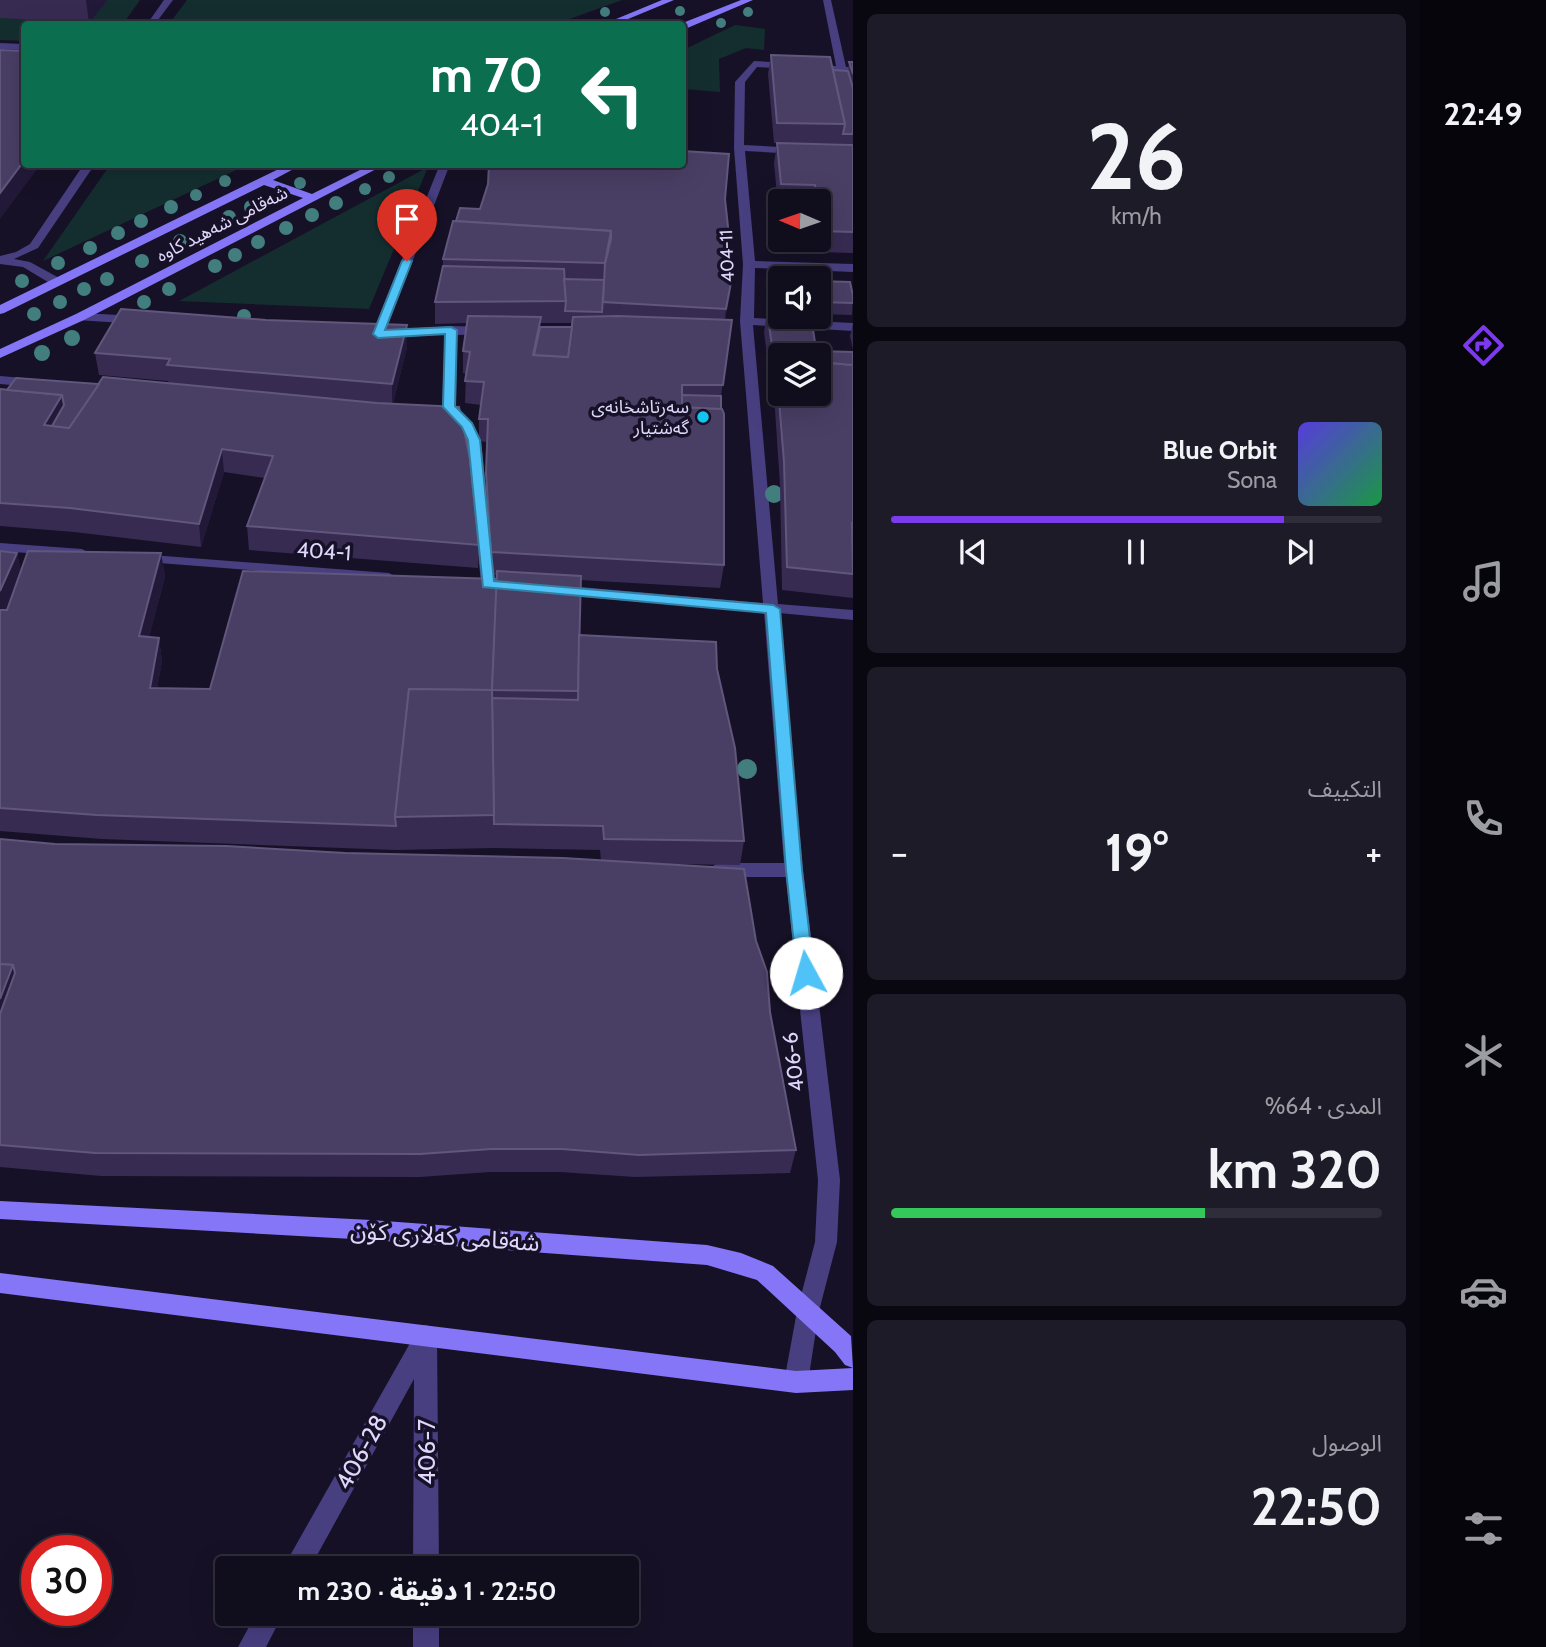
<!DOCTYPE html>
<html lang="ar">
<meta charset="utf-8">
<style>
:root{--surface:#100d1c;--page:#1e1b29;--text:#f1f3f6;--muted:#9c9ca3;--line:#302d3b;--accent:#7c3aed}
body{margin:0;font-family:Cabin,"Noto Sans Arabic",sans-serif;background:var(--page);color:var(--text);direction:rtl;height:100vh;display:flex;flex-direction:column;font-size:26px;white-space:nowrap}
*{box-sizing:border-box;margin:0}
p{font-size:23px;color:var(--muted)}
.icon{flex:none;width:38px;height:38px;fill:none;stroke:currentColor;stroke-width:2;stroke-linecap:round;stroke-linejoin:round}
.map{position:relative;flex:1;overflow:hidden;direction:ltr}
.panel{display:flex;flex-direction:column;gap:14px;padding:14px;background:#09070f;width:567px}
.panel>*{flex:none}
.banner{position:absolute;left:21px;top:21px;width:665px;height:147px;border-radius:7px;box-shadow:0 7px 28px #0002,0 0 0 2px var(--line);direction:rtl;background:#0b6e4f;color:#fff;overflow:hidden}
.needle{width:46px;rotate:272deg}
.buttons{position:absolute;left:768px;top:189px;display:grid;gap:14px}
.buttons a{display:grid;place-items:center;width:63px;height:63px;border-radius:7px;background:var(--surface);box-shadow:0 7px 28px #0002,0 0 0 2px var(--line);font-size:35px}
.speed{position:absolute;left:21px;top:1535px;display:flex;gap:14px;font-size:35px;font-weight:700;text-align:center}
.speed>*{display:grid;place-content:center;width:91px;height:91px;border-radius:50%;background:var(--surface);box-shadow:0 7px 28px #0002,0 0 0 2px var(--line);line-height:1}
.speed .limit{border:10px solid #d22;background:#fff;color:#111}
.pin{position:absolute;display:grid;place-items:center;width:60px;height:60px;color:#fff;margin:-72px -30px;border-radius:50% 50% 50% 0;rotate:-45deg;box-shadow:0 0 7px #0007}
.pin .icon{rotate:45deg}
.me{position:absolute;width:77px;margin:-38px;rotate:354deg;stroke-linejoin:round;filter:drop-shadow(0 0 5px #0008)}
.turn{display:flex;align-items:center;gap:24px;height:147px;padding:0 28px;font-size:32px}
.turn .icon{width:91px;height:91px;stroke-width:2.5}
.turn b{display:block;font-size:49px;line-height:60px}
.big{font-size:52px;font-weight:800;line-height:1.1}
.panel .tile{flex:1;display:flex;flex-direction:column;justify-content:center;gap:10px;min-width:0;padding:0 24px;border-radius:10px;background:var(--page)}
.panel .dial{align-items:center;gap:0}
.dial b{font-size:91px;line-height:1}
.song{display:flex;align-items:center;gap:21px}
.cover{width:84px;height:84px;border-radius:10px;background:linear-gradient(135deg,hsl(250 70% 55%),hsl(140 70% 35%))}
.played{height:7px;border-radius:4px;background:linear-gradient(90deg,var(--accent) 80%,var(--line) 80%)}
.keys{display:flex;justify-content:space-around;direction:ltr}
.heat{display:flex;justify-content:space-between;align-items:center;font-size:38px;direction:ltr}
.charge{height:10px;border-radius:5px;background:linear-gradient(90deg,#34c759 64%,var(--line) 0)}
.trip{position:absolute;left:215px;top:1556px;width:424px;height:70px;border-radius:7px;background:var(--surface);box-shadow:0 7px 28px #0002,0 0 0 2px var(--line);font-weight:800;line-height:70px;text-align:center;direction:rtl}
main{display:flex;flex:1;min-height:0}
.tab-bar{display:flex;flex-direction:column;width:126px;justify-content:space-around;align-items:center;background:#06050b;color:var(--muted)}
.tab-bar .icon{width:49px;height:49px}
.tab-bar .on{color:var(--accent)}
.tab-bar b{font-size:32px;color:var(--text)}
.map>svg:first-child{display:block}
.green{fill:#142e2f}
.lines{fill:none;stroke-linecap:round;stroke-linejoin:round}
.lane{fill:#483f81;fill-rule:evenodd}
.street{fill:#483f81;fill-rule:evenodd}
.secondary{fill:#8476f6;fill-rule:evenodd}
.tree{fill:#437e7e}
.wall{fill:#372b52;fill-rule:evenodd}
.shaded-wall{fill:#221939}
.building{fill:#493e64;stroke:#61567c;stroke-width:2}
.route{fill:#4fc3f7;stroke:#337fa1;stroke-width:2}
.poi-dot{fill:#12c5ef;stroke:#161126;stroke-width:2.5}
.labels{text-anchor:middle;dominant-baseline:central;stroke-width:7;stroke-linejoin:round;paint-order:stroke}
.far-street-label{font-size:18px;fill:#e0d8fc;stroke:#161126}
.far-poi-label{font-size:18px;fill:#e0d8fc;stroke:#161126;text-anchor:end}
.street-label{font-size:21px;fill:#e0d8fc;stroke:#161126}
.near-street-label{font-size:24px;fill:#e0d8fc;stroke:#161126}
</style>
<main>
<nav class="tab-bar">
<b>22:49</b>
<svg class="icon on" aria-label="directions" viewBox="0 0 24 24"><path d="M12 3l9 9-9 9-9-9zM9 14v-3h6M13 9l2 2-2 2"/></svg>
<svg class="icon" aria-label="music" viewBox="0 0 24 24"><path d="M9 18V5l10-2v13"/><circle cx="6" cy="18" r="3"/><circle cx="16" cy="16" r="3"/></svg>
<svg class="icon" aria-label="phone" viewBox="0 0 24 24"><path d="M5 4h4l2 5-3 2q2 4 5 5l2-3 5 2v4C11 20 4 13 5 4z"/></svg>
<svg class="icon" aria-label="climate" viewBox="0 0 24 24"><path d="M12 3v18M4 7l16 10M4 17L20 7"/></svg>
<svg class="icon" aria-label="car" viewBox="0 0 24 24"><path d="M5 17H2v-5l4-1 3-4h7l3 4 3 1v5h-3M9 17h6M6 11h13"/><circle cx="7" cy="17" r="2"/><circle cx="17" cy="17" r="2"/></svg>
<svg class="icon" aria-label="filters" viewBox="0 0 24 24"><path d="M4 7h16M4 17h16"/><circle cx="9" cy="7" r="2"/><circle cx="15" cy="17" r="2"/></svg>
</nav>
<section class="panel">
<div class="tile dial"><b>26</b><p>km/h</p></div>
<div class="tile">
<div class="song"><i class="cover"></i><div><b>Blue Orbit</b><p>Sona</p></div></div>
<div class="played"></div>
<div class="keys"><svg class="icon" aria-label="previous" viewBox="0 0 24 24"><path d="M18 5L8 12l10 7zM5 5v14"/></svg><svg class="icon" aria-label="pause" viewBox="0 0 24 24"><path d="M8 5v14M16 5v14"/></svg><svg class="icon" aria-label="next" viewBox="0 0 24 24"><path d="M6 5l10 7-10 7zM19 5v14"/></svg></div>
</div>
<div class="tile"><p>التكييف</p>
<div class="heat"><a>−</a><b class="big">19°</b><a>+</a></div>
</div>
<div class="tile"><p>المدى · 64%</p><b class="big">320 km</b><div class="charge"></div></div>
<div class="tile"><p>الوصول</p><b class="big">22:50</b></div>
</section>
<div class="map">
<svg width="853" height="1647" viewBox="0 0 853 1647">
<rect width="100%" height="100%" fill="#161126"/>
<g class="green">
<polygon points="0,0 140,0 123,24 24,24 24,41 0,40"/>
<polygon points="187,0 622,0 556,24 169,24"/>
<polygon points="735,25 765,29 764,50 746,48 719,59 720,92 683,89 683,50"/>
<polygon points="110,165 110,164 247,165 43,261"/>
<polygon points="428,167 369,309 179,301"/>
</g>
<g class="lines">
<polygon class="lane" points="462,418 467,419 481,440 495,584 488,589 481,584 467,440 455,422"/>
<g class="street">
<polygon points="164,0 173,0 155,24 147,24"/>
<polygon points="823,0 831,0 846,67 853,67 853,73 757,67 745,82 744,145 798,148 803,151 798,154 745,151 755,261 853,264 853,272 755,268 754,318 853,323 853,331 753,325 778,604 853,610 853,620 779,613 803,870 840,1180 837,1242 819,1311 808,1382 804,1390 796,1393 788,1390 784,1382 797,1311 815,1242 818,1180 786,877 720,877 714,875 711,870 714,865 720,863 784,863 764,612 557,595 549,590 557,585 763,603 740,321 743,264 734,148 735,82 754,61 836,66"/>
<polygon points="0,43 24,44 24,50 0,49"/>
<polygon points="84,164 95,164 38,248 14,259 30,262 61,279 61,285 53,285 23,267 0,264 0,256 16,252 30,244"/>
<polygon points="440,164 450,164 386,330 451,326 493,327 495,330 489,334 457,335 456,406 469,422 462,426 457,425 442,407 445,335 378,338 372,334"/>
<polygon points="80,313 139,316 145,320 139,324 76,320 74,317"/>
<polygon points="0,376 35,379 41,383 35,387 0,384"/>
<polygon points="0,543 82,549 89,553 82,557 0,551"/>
<polygon points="138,554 389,573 396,577 389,581 133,561 131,558"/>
<polygon points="426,1325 434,1329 437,1336 439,1568 413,1568 414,1379 310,1568 283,1568 418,1329"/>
<polygon points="256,1614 283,1614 266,1647 238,1647"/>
<rect x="413" y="1614" width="26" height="33"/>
</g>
<g class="secondary">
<polygon points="662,0 674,0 616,24 604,24"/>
<polygon points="741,0 753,0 685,29 682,30 682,24 680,24"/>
<polygon points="289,164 303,164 273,180 312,194 372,164 386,164 84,320 0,358 0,349 76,314 303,198 264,185 4,313 0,314 0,305"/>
<polygon points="0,1201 371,1220 707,1245 741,1253 773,1266 851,1336 853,1368 845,1365 835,1352 757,1280 707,1265 371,1240 0,1219"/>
<polygon points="0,1273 796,1371 853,1368 853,1390 796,1393 0,1293"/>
</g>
</g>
<g class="tree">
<circle cx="680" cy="11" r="5"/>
<circle cx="605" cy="12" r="5"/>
<circle cx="748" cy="12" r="5"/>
<circle cx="721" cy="23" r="5"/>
<circle cx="389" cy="177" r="6"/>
<circle cx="225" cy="181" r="6"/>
<circle cx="300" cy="183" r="6"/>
<circle cx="365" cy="189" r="6"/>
<circle cx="196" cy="195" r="6"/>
<circle cx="336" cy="203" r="7"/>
<circle cx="171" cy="207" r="7"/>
<circle cx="251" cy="207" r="7"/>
<circle cx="312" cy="215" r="7"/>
<circle cx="229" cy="217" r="7"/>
<circle cx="141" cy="221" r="7"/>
<circle cx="286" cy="228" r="7"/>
<circle cx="118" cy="233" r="7"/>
<circle cx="180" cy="241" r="7"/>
<circle cx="258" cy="242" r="7"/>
<circle cx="90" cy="248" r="7"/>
<circle cx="235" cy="255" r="7"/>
<circle cx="142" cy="261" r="7"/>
<circle cx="58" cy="263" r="7"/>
<circle cx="215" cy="266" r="7"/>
<circle cx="107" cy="279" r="7"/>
<circle cx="22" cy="281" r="7"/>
<circle cx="84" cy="289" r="7"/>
<circle cx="169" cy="289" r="7"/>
<circle cx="60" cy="302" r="7"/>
<circle cx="144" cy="302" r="7"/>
<circle cx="34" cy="314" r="7"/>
<circle cx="244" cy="316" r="7"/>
<circle cx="72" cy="338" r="8"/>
<circle cx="42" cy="353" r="8"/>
<circle cx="774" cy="494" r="9"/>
<circle cx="747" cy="769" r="10"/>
</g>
<g class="wall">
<polygon points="0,0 108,0 89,23 0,18"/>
<polygon points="771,55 833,70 848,71 849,62 853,62 853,144 774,143 768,74"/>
<polygon points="777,143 853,145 853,253 817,252 815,240 819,240 819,201 780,201 780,205 778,205 774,163"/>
<path d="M725,199L733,272L725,320H732L721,396L724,565L720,588L580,580L579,635L717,669L744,841L740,865L668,864L756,941L796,1150L790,1173L635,1177L560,1172H490L420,1177L101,1176L0,1167V839L55,844L601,860L600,850L493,848L396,850L102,839L0,831V551L17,553L21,571L161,553L165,577L149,637L159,638L162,661L157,688L210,689L497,579V575H490L486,496L487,442L479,441V419L481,405L465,403L466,374L463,373V351L467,323L435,324V302L443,266V259L456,221L480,209ZM540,323H572V327H540Z"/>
<polygon points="819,281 853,296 852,315 819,314"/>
<polygon points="767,311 816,351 853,352 853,598 782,590 780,485 775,410 764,333"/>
<polygon points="266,320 407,325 407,347 393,403 479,545 478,568 249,550 247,526 265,478 224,472 201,547 74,532 0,526 0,389 7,390 99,384 169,383 168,381 99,375 95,353"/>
<polygon points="853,323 853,350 850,336"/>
</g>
<g class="shaded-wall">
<polygon points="86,0 108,0 89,23"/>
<polygon points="24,161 24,164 41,164 0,219 0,193"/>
<polygon points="733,272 730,294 723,331 726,309"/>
<polygon points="541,317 539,339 532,365 533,355"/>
<polygon points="407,325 407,347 392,406 392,384"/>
<polygon points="62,395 66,417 48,448 44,425"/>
<polygon points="222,449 224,472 201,547 199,524"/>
<polygon points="17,553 22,576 0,628 0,591"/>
<polygon points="161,553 165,577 143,660 139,636"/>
<polygon points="159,638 162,661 153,712 150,688"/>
<polygon points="13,965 22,997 0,1057 0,999"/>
</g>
<g class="building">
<polygon points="0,50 24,51 24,161 0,193"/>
<polygon points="771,55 830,57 845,124 777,123"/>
<polygon points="849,62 853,62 853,74"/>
<polygon points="833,70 848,71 853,88 853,134 843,134 845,124"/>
<polygon points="777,143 853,145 853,232 821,231 819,219 819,201 817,201 815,185 781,184"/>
<polygon points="682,151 729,154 725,199 733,272 726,309 603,302 605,264 611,239 611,231 456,221 460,208 480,209 488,184 489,164 682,164"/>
<polygon points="453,221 611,231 605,263 443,259"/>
<polygon points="443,266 564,269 566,301 435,302"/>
<polygon points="564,279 604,280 602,312 565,311 566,301"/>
<polygon points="819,281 850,282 853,296 853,303 819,302"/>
<polygon points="121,309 266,320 407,325 392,384 167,365 170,359 95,353"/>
<polygon points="767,311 780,312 780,317 811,317 817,355 780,355 780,394 819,394 819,362 853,365 853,523 852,523 853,574 787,567 784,462 778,388"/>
<polygon points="468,316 541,317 533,355 568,357 573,317 618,316 732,320 723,385 682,385 682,407 722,409 724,414 724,565 491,552 486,473 488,419 479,419 484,382 465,381 470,352 463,351"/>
<polygon points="540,327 572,327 568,357 534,355"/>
<polygon points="816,351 853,352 853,365 819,362 819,355 817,355"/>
<polygon points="103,377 377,403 459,407 470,459 479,545 247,526 273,456 222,449 199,524 70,508 0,503 0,389 62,395 44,425 69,428"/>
<polygon points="16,378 99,384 69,428 52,426 64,405 62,395 7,390"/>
<polygon points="682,395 721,396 721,409 682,407"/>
<polygon points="0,551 17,553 0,591"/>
<polygon points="28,551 161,553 139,636 159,638 150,688 210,689 243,571 497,579 492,690 409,689 395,817 396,826 97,815 0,808 0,610 7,610"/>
<polygon points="497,571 581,576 578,691 492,690"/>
<polygon points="579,635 716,642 717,669 735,748 744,841 604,839 603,826 494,824 492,698 578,700"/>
<polygon points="409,689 492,690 494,815 395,817"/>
<polygon points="0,839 55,844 226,846 345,853 563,858 744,869 756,941 767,972 770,1012 796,1150 639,1155 562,1149 491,1149 420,1154 95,1153 0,1145 0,1014 15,973 13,965 0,964"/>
<polygon points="0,964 13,965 0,999"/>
</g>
<polygon class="route" points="407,258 412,261 385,330 451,327 457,330 455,406 472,423 480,440 494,581 773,605 780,609 802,870 814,973 812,978 799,978 797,973 786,870 766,613 483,587 468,440 462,427 443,407 445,334 378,338 373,334 402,261"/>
<circle class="poi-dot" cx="703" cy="417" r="7"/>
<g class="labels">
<g class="far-street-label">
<text transform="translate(222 224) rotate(-27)">شەقامی شەهید کاوە</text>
<text transform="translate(727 256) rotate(-92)">404-11</text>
</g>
<g class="far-poi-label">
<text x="689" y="407">سەرتاشخانەی<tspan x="689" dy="21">گەشتیار</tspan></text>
</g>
<g class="street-label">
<text transform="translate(324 551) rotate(4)">404-1</text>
<text transform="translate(793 1062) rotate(-97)">406-6</text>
</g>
<g class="near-street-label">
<text transform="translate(445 1236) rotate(4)">شەقامی کەلاری کۆن</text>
<text transform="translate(361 1452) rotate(-61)">406-28</text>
<text transform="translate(426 1452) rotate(-90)">406-7</text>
</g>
</g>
</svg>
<div class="buttons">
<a><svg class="needle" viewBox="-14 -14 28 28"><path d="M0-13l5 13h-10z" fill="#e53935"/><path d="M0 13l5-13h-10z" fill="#9c9ca3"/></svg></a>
<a><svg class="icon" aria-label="sound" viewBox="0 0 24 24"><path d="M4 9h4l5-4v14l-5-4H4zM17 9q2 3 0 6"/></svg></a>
<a><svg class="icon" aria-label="layers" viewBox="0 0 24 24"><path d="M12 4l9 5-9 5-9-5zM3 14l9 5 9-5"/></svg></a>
</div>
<div class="speed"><div class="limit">30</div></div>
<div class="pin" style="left:407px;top:261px;background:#d93025"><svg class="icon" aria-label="arrive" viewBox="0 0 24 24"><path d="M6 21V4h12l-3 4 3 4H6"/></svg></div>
<svg class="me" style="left:806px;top:973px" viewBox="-20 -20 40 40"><circle r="19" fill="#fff"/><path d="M0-13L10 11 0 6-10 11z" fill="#4fc3f7"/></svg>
<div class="trip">22:50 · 1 دقيقة · 230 m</div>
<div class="banner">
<div class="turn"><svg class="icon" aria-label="left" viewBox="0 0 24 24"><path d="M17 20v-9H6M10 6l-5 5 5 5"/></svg><div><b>70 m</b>404-1</div></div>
</div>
</div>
</main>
